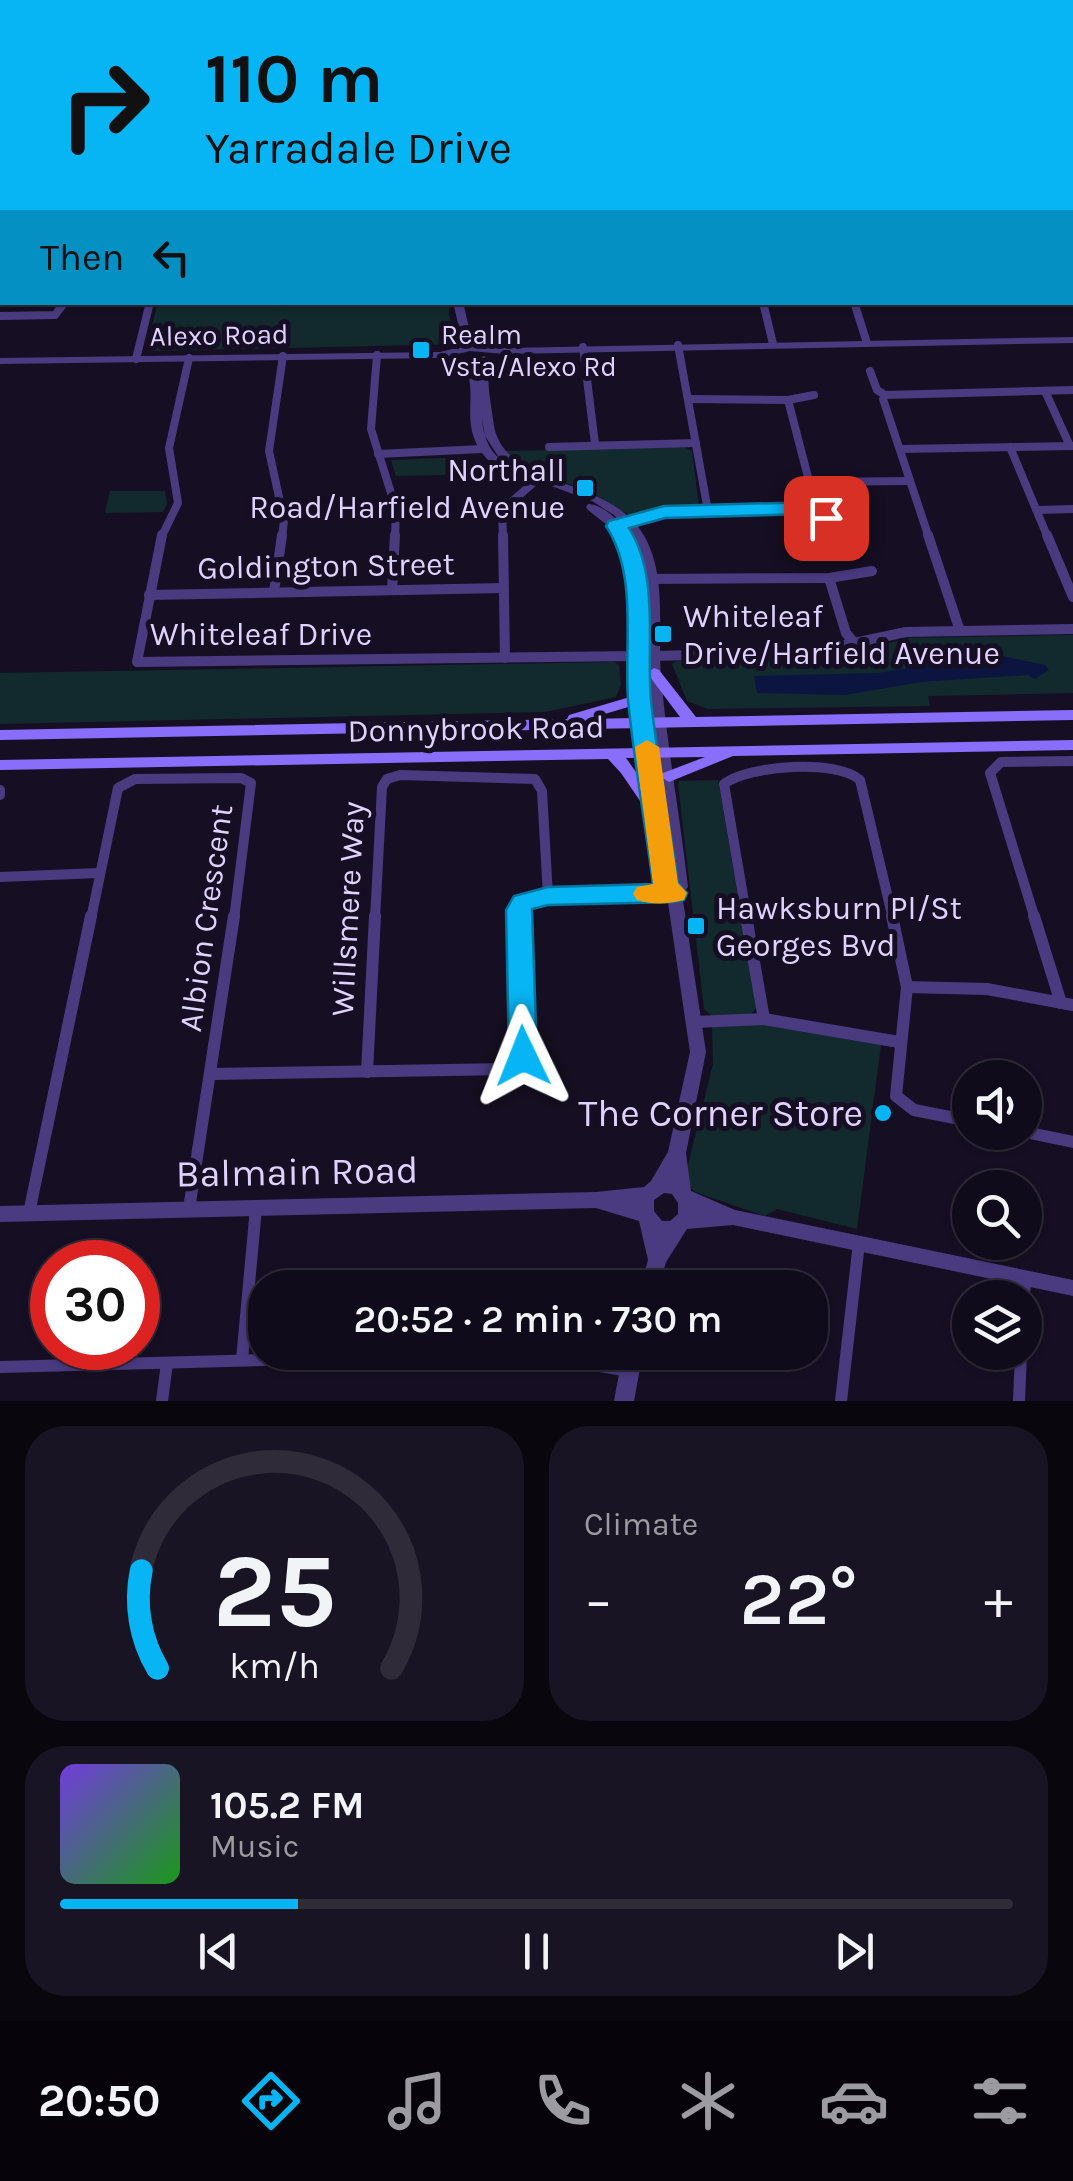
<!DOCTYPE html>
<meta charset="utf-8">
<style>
:root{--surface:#100b1a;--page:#191423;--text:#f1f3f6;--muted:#9c9ba2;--line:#302b39;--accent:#07b5f5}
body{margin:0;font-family:Karla,sans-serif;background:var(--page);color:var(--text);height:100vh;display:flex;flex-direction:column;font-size:38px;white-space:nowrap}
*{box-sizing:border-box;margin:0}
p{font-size:32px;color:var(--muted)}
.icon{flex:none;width:55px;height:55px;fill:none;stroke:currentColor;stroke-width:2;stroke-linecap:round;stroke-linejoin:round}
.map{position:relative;height:1401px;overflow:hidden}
.sheet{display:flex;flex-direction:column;gap:25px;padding:25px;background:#09060e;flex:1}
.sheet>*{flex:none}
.banner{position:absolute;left:0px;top:0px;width:1075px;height:305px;box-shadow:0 2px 8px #0004,0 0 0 2px var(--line);background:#07b5f5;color:#111;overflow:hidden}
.buttons{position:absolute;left:952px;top:1060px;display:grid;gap:20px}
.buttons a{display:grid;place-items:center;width:90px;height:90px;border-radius:50%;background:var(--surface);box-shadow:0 2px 8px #0004,0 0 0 2px var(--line);font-size:50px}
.speed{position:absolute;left:30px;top:1240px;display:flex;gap:20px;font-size:50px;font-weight:700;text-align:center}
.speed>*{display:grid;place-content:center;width:130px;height:130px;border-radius:50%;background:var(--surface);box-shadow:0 2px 8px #0004,0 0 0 2px var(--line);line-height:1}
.speed .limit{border:15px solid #d22;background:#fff;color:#111}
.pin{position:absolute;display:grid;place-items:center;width:85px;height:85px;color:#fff;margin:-42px;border-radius:20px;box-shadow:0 5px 15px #0006}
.me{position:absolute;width:110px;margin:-55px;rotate:358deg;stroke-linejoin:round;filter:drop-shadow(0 0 8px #0008)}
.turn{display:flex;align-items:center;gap:35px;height:210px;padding:0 40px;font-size:45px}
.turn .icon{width:130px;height:130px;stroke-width:2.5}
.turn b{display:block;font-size:70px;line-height:85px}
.then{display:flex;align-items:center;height:95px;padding:0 40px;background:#0003;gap:20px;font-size:38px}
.big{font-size:75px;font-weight:600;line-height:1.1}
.sheet .card{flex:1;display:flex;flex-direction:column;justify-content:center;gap:15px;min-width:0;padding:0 35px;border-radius:40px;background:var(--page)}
.sheet .dial{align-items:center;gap:0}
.dial svg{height:260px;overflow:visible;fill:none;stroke:var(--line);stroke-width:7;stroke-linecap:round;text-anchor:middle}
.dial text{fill:var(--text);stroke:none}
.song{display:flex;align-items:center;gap:30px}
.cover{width:120px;height:120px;border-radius:15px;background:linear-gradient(135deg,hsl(260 70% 55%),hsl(120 70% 35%))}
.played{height:10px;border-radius:5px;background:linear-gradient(90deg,var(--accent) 25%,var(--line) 25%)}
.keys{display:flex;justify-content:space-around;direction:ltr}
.heat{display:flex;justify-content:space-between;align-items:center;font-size:55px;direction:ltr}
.sheet .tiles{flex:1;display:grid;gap:25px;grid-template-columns:1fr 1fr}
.card:last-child{grid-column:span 2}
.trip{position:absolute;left:248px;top:1270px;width:580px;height:100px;border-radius:40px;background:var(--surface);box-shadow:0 2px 8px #0004,0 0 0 2px var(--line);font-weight:600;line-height:100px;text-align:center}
.menu{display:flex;height:160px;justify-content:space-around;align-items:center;background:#06040a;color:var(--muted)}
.menu .icon{width:70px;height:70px}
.menu .on{color:var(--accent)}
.menu b{font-size:45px;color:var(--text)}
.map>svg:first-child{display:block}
.green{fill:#122a2d}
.water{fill:#0b1540}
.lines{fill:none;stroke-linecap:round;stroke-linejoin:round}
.minor-far2{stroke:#4a3b81;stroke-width:8}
.minor-far1{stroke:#4a3b81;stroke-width:10}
.minor{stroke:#4a3b81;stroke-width:12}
.tertiary{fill:#4a3b81;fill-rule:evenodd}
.secondary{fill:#896dfb;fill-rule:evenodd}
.route{fill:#07b5f5;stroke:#05769f;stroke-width:2.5}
.slow{fill:#f59e0b}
.poi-dot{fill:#07b5f5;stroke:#160f23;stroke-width:4}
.labels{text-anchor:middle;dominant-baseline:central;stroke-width:10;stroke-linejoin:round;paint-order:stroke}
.far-poi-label{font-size:28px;fill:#dfd3fe;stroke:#160f23;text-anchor:start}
.far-street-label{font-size:28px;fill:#dfd3fe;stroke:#160f23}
.poi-label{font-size:32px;fill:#dfd3fe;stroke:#160f23;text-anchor:start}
.street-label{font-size:32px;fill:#dfd3fe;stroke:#160f23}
.near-poi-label{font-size:38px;fill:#dfd3fe;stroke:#160f23;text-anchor:end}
.near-street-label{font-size:38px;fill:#dfd3fe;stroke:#160f23}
</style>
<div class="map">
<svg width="1073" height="1401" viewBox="0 0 1073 1401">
<rect width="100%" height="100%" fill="#160f23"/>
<g class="green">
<polygon points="0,0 921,0 2,2 0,213"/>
<polygon points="158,302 449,303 449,316 459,344 151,351 146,348"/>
<polygon points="684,447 692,451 699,506 629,515 591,492 529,470 503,451"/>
<polygon points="464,457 487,474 396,476 391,460"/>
<polygon points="110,491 165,491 167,504 163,512 105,513"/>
<polygon points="1073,635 1073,693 928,696 930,706 708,709 687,701 672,664 676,661 826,658 910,638"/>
<polygon points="614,662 619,665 621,685 616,697 545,712 0,724 0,673"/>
<polygon points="718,780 757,1007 750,1015 712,1016 704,1009 678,784 679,781"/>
<polygon points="770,1024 881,1045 857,1229 777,1209 765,1216 695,1192 688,1186 687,1169 713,1064 712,1026"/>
</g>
<polygon class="water" points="950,656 963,660 1003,656 1045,665 1049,670 1035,679 1027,675 921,682 845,695 757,693 754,676 878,673 950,661"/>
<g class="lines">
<g class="minor-far2">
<polyline points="763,302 773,344"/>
<polyline points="854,302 867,343"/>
<polyline points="0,316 55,315 65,302"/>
<polyline points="678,345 708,511"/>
<polyline points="583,347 595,444"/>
<polyline points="377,355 371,429 396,509 395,538"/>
<polyline points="136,359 150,302"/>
<polyline points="870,371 877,390 885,395 883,399 929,538"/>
<polyline points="1045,391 1070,446"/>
<polyline points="885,395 1073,390"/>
<polyline points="688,399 788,400 814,395"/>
<polyline points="788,400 816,508 827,518 831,534"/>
<polyline points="549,447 696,443"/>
<polyline points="1010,447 1048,538"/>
<polyline points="901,449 1073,446"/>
<polyline points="378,454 482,449"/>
<polyline points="812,482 910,481"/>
<polyline points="1038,510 1073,509"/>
<polyline points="619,525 664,512 816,508"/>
<polyline points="161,538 178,503 169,448 189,358"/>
<polyline points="282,538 284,520 269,451 283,356"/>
<polyline points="503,538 502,510 539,478"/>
</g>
<g class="minor-far1">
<polyline points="162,535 137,662 637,656"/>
<polyline points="503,535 505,658"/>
<polyline points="928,535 960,631"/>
<polyline points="1047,535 1073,597"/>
<polyline points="829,578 846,633 855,644"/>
<polyline points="647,579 829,578 872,571"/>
<polyline points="392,590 395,535"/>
<polyline points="274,592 282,535"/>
<polyline points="149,595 503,588"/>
<polyline points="653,656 812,652 906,632 1073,629"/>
<polyline points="0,790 0,795"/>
<polyline points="0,877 99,873"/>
<polyline points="91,919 118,788 135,779 241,778 251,783 234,919"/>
<polyline points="375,919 382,787 387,779 400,775 535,779 542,791 548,896"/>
<polyline points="519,919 523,903 548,896 673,893"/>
<path d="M747,919L724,784C749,765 837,759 860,780L893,919"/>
<polyline points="1035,919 990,773 1001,762 1073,761"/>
</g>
<g class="minor">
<polyline points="746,916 764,1019"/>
<polyline points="892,916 907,987 896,1096 914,1110 970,1121"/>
<polyline points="1034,916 1061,1003"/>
<polyline points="907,987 987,989 1073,1005"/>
<polyline points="695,1022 764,1019 899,1042"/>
<polyline points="367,1072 375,916"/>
<polyline points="212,1074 508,1069 523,1056 519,916"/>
<polyline points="1025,1132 1073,1142"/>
<polyline points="189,1209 234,916"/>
<polyline points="29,1213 91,916"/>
<polyline points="1024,1298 1025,1278"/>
<polyline points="242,1360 256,1208"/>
<polyline points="0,1367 527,1353 629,1371"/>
<polyline points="162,1401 167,1363"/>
<polyline points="841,1401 859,1243"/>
<polyline points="1019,1401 1021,1352"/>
</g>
<g class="tertiary">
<polygon points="927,0 935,0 933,2 926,2"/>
<polygon points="1073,117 1073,123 1072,123 1072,118"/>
<polygon points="1072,135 1073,136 1073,142 1072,142"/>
<path d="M453,302H463C471,334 468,345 504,348L1073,337V343L504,354L470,351L440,358L0,364V358L440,352L469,345L461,336Z"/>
<path d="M484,356L489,359C487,376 489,395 492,412C493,419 494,428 496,434C516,489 608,477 643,534C668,575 657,629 661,676C667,746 680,816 688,887L682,894L706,1052L686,1153L691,1191L735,1210L1073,1280V1296L733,1225L687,1229L666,1262L659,1288H640L648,1260L639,1221L596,1208L0,1222V1206L596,1192L644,1187L651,1181L668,1152L690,1052L667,896L658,887L633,699L630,579L624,546L612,529L588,510L586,507L588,504C606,504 631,531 637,549C650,587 644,653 647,695C650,746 661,798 668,849L647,675L645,583L638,548L630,534L614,515L592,501L519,474L502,461L514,472L512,474H504C491,464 480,454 474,438C464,410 479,387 461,361L466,358L470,359L477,369L479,359ZM482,419L485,436L500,459C488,449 483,434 482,419ZM664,1193L672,1194L678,1203V1214L670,1221H662L654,1211V1200Z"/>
<polygon points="623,1352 643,1352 634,1401 614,1401"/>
</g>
<g class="secondary">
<polygon points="654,668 659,670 696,717 1073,710 1073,720 0,740 0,730 567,719 569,715 640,694 645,696 647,699 645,702 588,719 680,717 647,673"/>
<polygon points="1073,740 1073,750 733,756 669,782 661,777 663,773 705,757 626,758 663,810 661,814 649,814 621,773 608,759 0,770 0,760"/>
</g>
</g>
<path class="route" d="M816,502L834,514V523H819L810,514L665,518L629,528C660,577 646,645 651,701C658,762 669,822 678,883L687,893L684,900L674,902L548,905L532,909L537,1056L533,1064L523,1067L513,1064L509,1056L506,910L514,896L548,887L653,884C645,823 634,761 628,700C624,643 638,575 606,526L609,521L664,506Z"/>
<path class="slow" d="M647,740L659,747L678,883L687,893L684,900C669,904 651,905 637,900L633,894L637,887L653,884L635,747Z"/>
<g class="poi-dot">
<rect x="411" y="340" width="20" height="20" rx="5"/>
<rect x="575" y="478" width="20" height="20" rx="5"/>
<rect x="653" y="624" width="20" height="20" rx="5"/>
<rect x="686" y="916" width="20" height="20" rx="5"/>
<circle cx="883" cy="1113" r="10"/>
</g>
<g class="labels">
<g class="far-poi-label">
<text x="441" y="334">Realm<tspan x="441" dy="32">Vsta/Alexo Rd</tspan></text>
</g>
<g class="far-street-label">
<text transform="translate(219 335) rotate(-1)">Alexo Road</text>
</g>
<g class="poi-label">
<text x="565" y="470" text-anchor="end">Northall<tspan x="565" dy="37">Road/Harfield Avenue</tspan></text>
<text x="683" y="616">Whiteleaf<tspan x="683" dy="37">Drive/Harfield Avenue</tspan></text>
<text x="716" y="908">Hawksburn Pl/St<tspan x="716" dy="37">Georges Bvd</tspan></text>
</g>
<g class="street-label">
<text transform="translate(326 566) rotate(-1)">Goldington Street</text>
<text x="261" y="634">Whiteleaf Drive</text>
<text transform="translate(476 729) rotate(-1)">Donnybrook Road</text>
<text transform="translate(348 909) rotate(-87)">Willsmere Way</text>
<text transform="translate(206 918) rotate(-82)">Albion Crescent</text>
</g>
<g class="near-poi-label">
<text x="863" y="1113">The Corner Store</text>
</g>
<g class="near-street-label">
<text transform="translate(297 1172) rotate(-1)">Balmain Road</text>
</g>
</g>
</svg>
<div class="buttons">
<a><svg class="icon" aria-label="sound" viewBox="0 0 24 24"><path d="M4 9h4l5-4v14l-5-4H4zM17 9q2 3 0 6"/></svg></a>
<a><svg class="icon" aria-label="search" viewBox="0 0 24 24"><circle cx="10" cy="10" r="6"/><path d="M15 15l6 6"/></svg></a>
<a><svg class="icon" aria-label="layers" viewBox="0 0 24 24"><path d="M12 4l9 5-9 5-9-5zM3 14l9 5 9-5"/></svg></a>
</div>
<div class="speed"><div class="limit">30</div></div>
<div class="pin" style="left:826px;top:518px;background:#d93025"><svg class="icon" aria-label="arrive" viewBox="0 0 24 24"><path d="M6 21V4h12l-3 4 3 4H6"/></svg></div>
<svg class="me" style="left:523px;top:1056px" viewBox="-20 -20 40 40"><path d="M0-17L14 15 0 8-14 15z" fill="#07b5f5" stroke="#fff" stroke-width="4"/></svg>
<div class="trip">20:52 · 2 min · 730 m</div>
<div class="banner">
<div class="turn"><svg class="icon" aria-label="right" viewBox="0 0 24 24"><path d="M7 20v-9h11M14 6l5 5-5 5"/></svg><div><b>110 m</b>Yarradale Drive</div></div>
<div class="then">Then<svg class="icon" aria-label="left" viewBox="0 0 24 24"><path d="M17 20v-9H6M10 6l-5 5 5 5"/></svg></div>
</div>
</div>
<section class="sheet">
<div class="tiles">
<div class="card dial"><svg viewBox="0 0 100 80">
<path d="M14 69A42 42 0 1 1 86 69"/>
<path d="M14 69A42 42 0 0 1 9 39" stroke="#07b5f5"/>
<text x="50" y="56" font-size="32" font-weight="700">25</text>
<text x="50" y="72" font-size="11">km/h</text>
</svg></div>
<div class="card"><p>Climate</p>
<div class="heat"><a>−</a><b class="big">22°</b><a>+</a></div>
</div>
<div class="card">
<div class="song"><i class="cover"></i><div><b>105.2 FM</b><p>Music</p></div></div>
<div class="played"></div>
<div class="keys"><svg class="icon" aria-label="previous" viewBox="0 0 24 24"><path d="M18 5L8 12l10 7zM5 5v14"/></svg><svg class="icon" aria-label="pause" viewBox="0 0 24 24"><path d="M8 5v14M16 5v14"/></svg><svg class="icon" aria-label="next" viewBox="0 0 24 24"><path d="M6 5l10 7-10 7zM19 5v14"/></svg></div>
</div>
</div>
</section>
<nav class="menu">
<b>20:50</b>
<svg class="icon on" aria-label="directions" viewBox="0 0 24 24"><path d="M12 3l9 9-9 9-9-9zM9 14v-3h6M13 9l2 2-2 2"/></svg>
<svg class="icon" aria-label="music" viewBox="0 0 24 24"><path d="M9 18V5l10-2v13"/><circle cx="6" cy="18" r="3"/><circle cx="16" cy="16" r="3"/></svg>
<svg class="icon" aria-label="phone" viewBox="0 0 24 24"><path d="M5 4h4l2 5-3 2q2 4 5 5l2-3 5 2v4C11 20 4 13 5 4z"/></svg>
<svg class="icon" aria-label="climate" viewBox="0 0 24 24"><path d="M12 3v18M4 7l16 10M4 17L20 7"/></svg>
<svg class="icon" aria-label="car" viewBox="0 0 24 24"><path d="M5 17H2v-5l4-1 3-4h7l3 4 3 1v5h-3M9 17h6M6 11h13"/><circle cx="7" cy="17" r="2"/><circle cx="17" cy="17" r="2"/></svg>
<svg class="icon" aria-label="filters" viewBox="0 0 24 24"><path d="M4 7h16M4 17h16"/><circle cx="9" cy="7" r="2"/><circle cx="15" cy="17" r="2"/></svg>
</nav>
